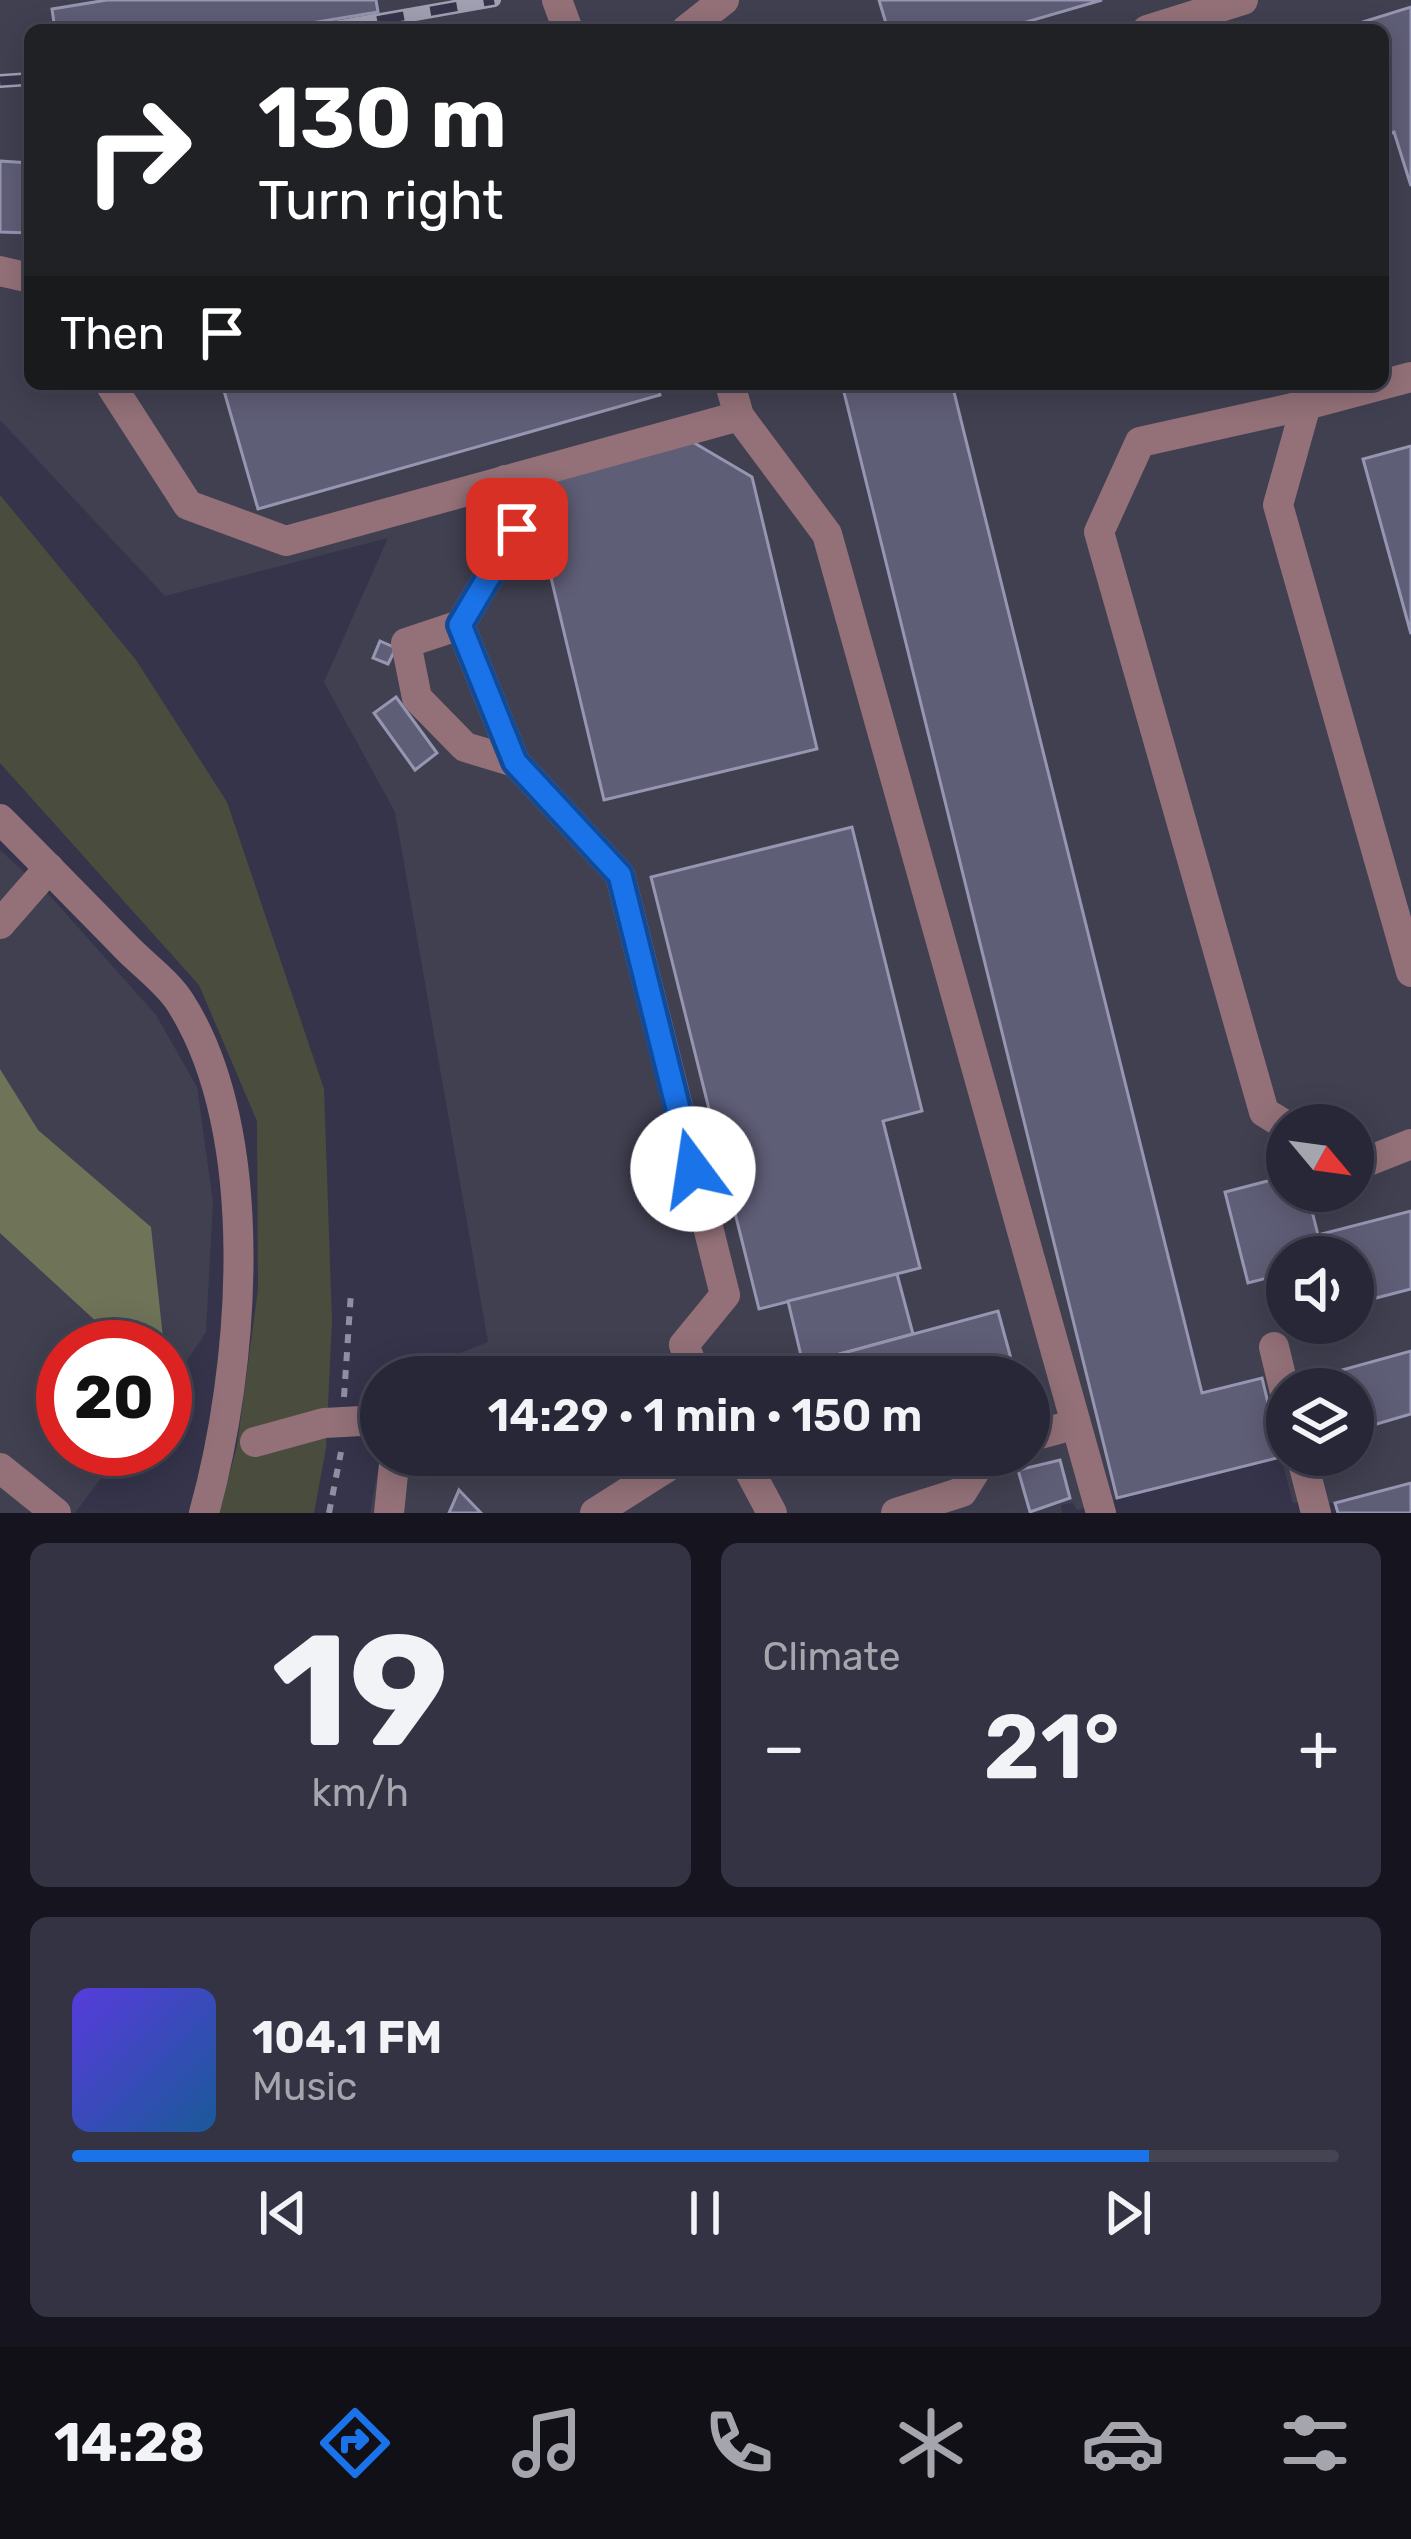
<!DOCTYPE html>
<meta charset="utf-8">
<style>
:root{--surface:#282738;--page:#343343;--text:#f1f3f6;--muted:#a5a5ae;--line:#444453;--accent:#1a73e8}
body{margin:0;font-family:Rubik,sans-serif;background:var(--page);color:var(--text);height:100vh;display:flex;flex-direction:column;font-size:45px;white-space:nowrap}
*{box-sizing:border-box;margin:0}
p{font-size:39px;color:var(--muted)}
.icon{flex:none;width:66px;height:66px;fill:none;stroke:currentColor;stroke-width:2;stroke-linecap:round;stroke-linejoin:round}
.map{position:relative;height:1513px;overflow:hidden}
.panel{display:flex;flex-direction:column;gap:30px;padding:30px;background:#16151f;flex:1}
.panel>*{flex:none}
.top-card{position:absolute;left:24px;top:24px;width:1365px;height:366px;border-radius:18px;box-shadow:0 6px 30px #0003,0 0 0 3px var(--line);background:#202124;color:#fff;overflow:hidden}
.needle{width:78px;rotate:119deg}
.buttons{position:absolute;left:1266px;top:1104px;display:grid;gap:24px}
.buttons a{display:grid;place-items:center;width:108px;height:108px;border-radius:50%;background:var(--surface);box-shadow:0 6px 30px #0003,0 0 0 3px var(--line);font-size:60px}
.speed{position:absolute;left:36px;top:1320px;display:flex;gap:24px;font-size:60px;font-weight:700;text-align:center}
.speed>*{display:grid;place-content:center;width:156px;height:156px;border-radius:50%;background:var(--surface);box-shadow:0 6px 30px #0003,0 0 0 3px var(--line);line-height:1}
.speed .limit{border:18px solid #d22;background:#fff;color:#111}
.pin{position:absolute;display:grid;place-items:center;width:102px;height:102px;color:#fff;margin:-51px;border-radius:24px;box-shadow:0 6px 18px #0006}
.me{position:absolute;width:132px;margin:-66px;rotate:346deg;stroke-linejoin:round;filter:drop-shadow(0 0 9px #0008)}
.turn{display:flex;align-items:center;gap:42px;height:252px;padding:0 36px;font-size:54px}
.turn .icon{width:156px;height:156px;stroke-width:2.5}
.turn b{display:block;font-size:84px;line-height:102px}
.then{display:flex;align-items:center;height:114px;padding:0 36px;background:#0003;gap:24px;font-size:45px}
.big{font-size:90px;font-weight:600;line-height:1.1}
.panel .tile{flex:1;display:flex;flex-direction:column;justify-content:center;gap:18px;min-width:0;padding:0 42px;border-radius:18px;background:var(--page)}
.panel .dial{align-items:center;gap:0}
.dial b{font-size:156px;line-height:1}
.song{display:flex;align-items:center;gap:36px}
.cover{width:144px;height:144px;border-radius:18px;background:linear-gradient(135deg,hsl(250 70% 55%),hsl(210 70% 35%))}
.played{height:12px;border-radius:6px;background:linear-gradient(90deg,var(--accent) 85%,var(--line) 85%)}
.keys{display:flex;justify-content:space-around;direction:ltr}
.heat{display:flex;justify-content:space-between;align-items:center;font-size:66px;direction:ltr}
.panel .tiles{flex:1;display:grid;gap:30px;grid-template-columns:1fr 1fr}
.tile:last-child{grid-column:span 2}
.trip{position:absolute;left:360px;top:1356px;width:690px;height:120px;border-radius:60px;background:var(--surface);box-shadow:0 6px 30px #0003,0 0 0 3px var(--line);font-weight:600;line-height:120px;text-align:center}
.tabs{display:flex;height:192px;justify-content:space-around;align-items:center;background:#101016;color:var(--muted)}
.tabs .icon{width:84px;height:84px}
.tabs .on{color:var(--accent)}
.tabs b{font-size:54px;color:var(--text)}
.map>svg:first-child{display:block}
.industrial{fill:#414051;fill-rule:evenodd}
.green{fill:#4a4d3d}
.forest{fill:#6f7459}
.building{fill:#5f5e77;stroke:#9796b2;stroke-width:3}
.lines{fill:none;stroke-linecap:round;stroke-linejoin:round}
.path{stroke:#908fa2;stroke-width:6;stroke-dasharray:9 9;stroke-linecap:butt}
.minor{stroke:#947179;stroke-width:30}
.rail-casing{stroke:#a0a0b2;stroke-width:14}
.rail{stroke:#35344b;stroke-width:9;stroke-dasharray:27;stroke-linecap:butt}
.route-casing{stroke:#114b97;stroke-width:30}
.route{stroke:#1a73e8;stroke-width:21}
</style>
<div class="map">
<svg width="1411" height="1513" viewBox="0 0 1411 1513">
<rect width="100%" height="100%" fill="#35344b"/>
<g class="industrial">
<path d="M0,0H1411V1513H1338L1335,1503H1293L1281,1457L1077,1510L1073,1503L1061,1505L1062,1513H370L381,1453L1029,1455V1377H401L488,1342L395,812L324,682L388,538L165,596L0,420ZM30,30H1383V384H30ZM1287,1125H1353V1191H1287ZM1287,1257H1353V1323H1287ZM1287,1389H1353V1455H1287Z"/>
<polygon points="0,850 51,897 156,1015 197,1087 213,1202 206,1332 165,1394 165,1347 63,1347 63,1449 123,1449 75,1513 0,1513"/>
</g>
<polygon class="green" points="0,495 136,660 227,802 324,1089 332,1320 326,1448 314,1513 219,1513 237,1446 258,1289 257,1121 199,985 0,763"/>
<polygon class="forest" points="0,1069 38,1130 151,1227 164,1347 124,1347 0,1233"/>
<g class="building">
<polygon points="107,0 376,0 378,12 269,30 55,30 52,9"/>
<polygon points="879,0 1102,0 999,30 888,30"/>
<polygon points="1411,7 1411,186 1394,132 1383,136 1383,30 1337,30"/>
<polygon points="0,161 30,163 30,233 0,232"/>
<polygon points="222,384 657,384 660,395 258,509"/>
<polygon points="842,384 952,384 1202,1393 1262,1378 1281,1457 1117,1498"/>
<polygon points="691,441 752,477 817,749 604,800 528,481"/>
<polygon points="1411,446 1411,634 1363,459"/>
<polygon points="380,641 396,648 388,664 373,658"/>
<polygon points="396,697 437,753 415,770 374,713"/>
<polygon points="852,827 922,1111 883,1121 920,1268 759,1309 651,877"/>
<polygon points="1287,1176 1287,1191 1307,1191 1318,1235 1411,1211 1411,1289 1353,1304 1353,1257 1287,1257 1287,1320 1275,1276 1248,1283 1225,1192"/>
<polygon points="897,1274 913,1334 803,1364 788,1301"/>
<polygon points="998,1311 1016,1377 752,1377 803,1364"/>
<polygon points="1411,1351 1411,1414 1353,1431 1353,1389 1304,1389 1302,1381"/>
<polygon points="1060,1460 1070,1498 1030,1512 1018,1470"/>
<polygon points="1411,1483 1411,1513 1338,1513 1335,1503"/>
<polygon points="459,1490 481,1513 449,1513"/>
</g>
<g class="lines">
<g class="path">
<polyline points="344,1397 351,1292"/>
<polyline points="329,1513 341,1452"/>
</g>
<g class="minor">
<polyline points="557,0 568,30"/>
<polyline points="686,30 724,0"/>
<polyline points="1147,30 1243,0"/>
<polyline points="0,271 30,278"/>
<polyline points="1411,377 1306,405 1278,505 1411,972"/>
<polyline points="110,384 188,505 286,541 739,416"/>
<polyline points="730,384 739,416 827,534 1101,1513"/>
<polyline points="505,480 517,529 460,625 406,643 417,698 465,747 515,762 620,875 725,1295 684,1345 697,1377"/>
<polyline points="460,625 515,762"/>
<path d="M0,819C43,862 86,906 129,950C145,966 168,983 180,1002C264,1133 244,1370 204,1513"/>
<polyline points="0,924 49,868"/>
<polyline points="1287,1126 1264,1112 1099,532 1140,442 1306,405"/>
<polyline points="1353,1167 1411,1144"/>
<polyline points="1274,1347 1287,1401"/>
<polyline points="1029,1437 1073,1425"/>
<polyline points="255,1442 324,1423 381,1420"/>
<polyline points="574,1455 585,1455"/>
<polyline points="741,1455 772,1513"/>
<polyline points="1301,1455 1316,1513"/>
<polyline points="0,1468 56,1513"/>
<polyline points="389,1513 395,1455"/>
<polyline points="595,1513 686,1455"/>
<polyline points="896,1513 962,1492 985,1455"/>
</g>
<defs>
<g id="rail">
<polyline points="324,30 494,0"/>
<polyline points="0,81 30,79"/>
</g>
</defs>
<use href="#rail" class="rail-casing"/>
<use href="#rail" class="rail"/>
</g>
<g class="lines">
<defs>
<polyline id="route" points="517,529 460,625 515,762 620,875 693,1169"/>
</defs>
<use href="#route" class="route-casing"/>
<use href="#route" class="route"/>
</g>
</svg>
<div class="buttons">
<a><svg class="needle" viewBox="-14 -14 28 28"><path d="M0-13l5 13h-10z" fill="#e53935"/><path d="M0 13l5-13h-10z" fill="#a5a5ae"/></svg></a>
<a><svg class="icon" aria-label="sound" viewBox="0 0 24 24"><path d="M4 9h4l5-4v14l-5-4H4zM17 9q2 3 0 6"/></svg></a>
<a><svg class="icon" aria-label="layers" viewBox="0 0 24 24"><path d="M12 4l9 5-9 5-9-5zM3 14l9 5 9-5"/></svg></a>
</div>
<div class="speed"><div class="limit">20</div></div>
<div class="pin" style="left:517px;top:529px;background:#d93025"><svg class="icon" aria-label="arrive" viewBox="0 0 24 24"><path d="M6 21V4h12l-3 4 3 4H6"/></svg></div>
<svg class="me" style="left:693px;top:1169px" viewBox="-20 -20 40 40"><circle r="19" fill="#fff"/><path d="M0-13L10 11 0 6-10 11z" fill="#1a73e8"/></svg>
<div class="trip">14:29 · 1 min · 150 m</div>
<div class="top-card">
<div class="turn"><svg class="icon" aria-label="right" viewBox="0 0 24 24"><path d="M7 20v-9h11M14 6l5 5-5 5"/></svg><div><b>130 m</b>Turn right</div></div>
<div class="then">Then<svg class="icon" aria-label="arrive" viewBox="0 0 24 24"><path d="M6 21V4h12l-3 4 3 4H6"/></svg></div>
</div>
</div>
<section class="panel">
<div class="tiles">
<div class="tile dial"><b>19</b><p>km/h</p></div>
<div class="tile"><p>Climate</p>
<div class="heat"><a>−</a><b class="big">21°</b><a>+</a></div>
</div>
<div class="tile">
<div class="song"><i class="cover"></i><div><b>104.1 FM</b><p>Music</p></div></div>
<div class="played"></div>
<div class="keys"><svg class="icon" aria-label="previous" viewBox="0 0 24 24"><path d="M18 5L8 12l10 7zM5 5v14"/></svg><svg class="icon" aria-label="pause" viewBox="0 0 24 24"><path d="M8 5v14M16 5v14"/></svg><svg class="icon" aria-label="next" viewBox="0 0 24 24"><path d="M6 5l10 7-10 7zM19 5v14"/></svg></div>
</div>
</div>
</section>
<nav class="tabs">
<b>14:28</b>
<svg class="icon on" aria-label="directions" viewBox="0 0 24 24"><path d="M12 3l9 9-9 9-9-9zM9 14v-3h6M13 9l2 2-2 2"/></svg>
<svg class="icon" aria-label="music" viewBox="0 0 24 24"><path d="M9 18V5l10-2v13"/><circle cx="6" cy="18" r="3"/><circle cx="16" cy="16" r="3"/></svg>
<svg class="icon" aria-label="phone" viewBox="0 0 24 24"><path d="M5 4h4l2 5-3 2q2 4 5 5l2-3 5 2v4C11 20 4 13 5 4z"/></svg>
<svg class="icon" aria-label="climate" viewBox="0 0 24 24"><path d="M12 3v18M4 7l16 10M4 17L20 7"/></svg>
<svg class="icon" aria-label="car" viewBox="0 0 24 24"><path d="M5 17H2v-5l4-1 3-4h7l3 4 3 1v5h-3M9 17h6M6 11h13"/><circle cx="7" cy="17" r="2"/><circle cx="17" cy="17" r="2"/></svg>
<svg class="icon" aria-label="filters" viewBox="0 0 24 24"><path d="M4 7h16M4 17h16"/><circle cx="9" cy="7" r="2"/><circle cx="15" cy="17" r="2"/></svg>
</nav>
